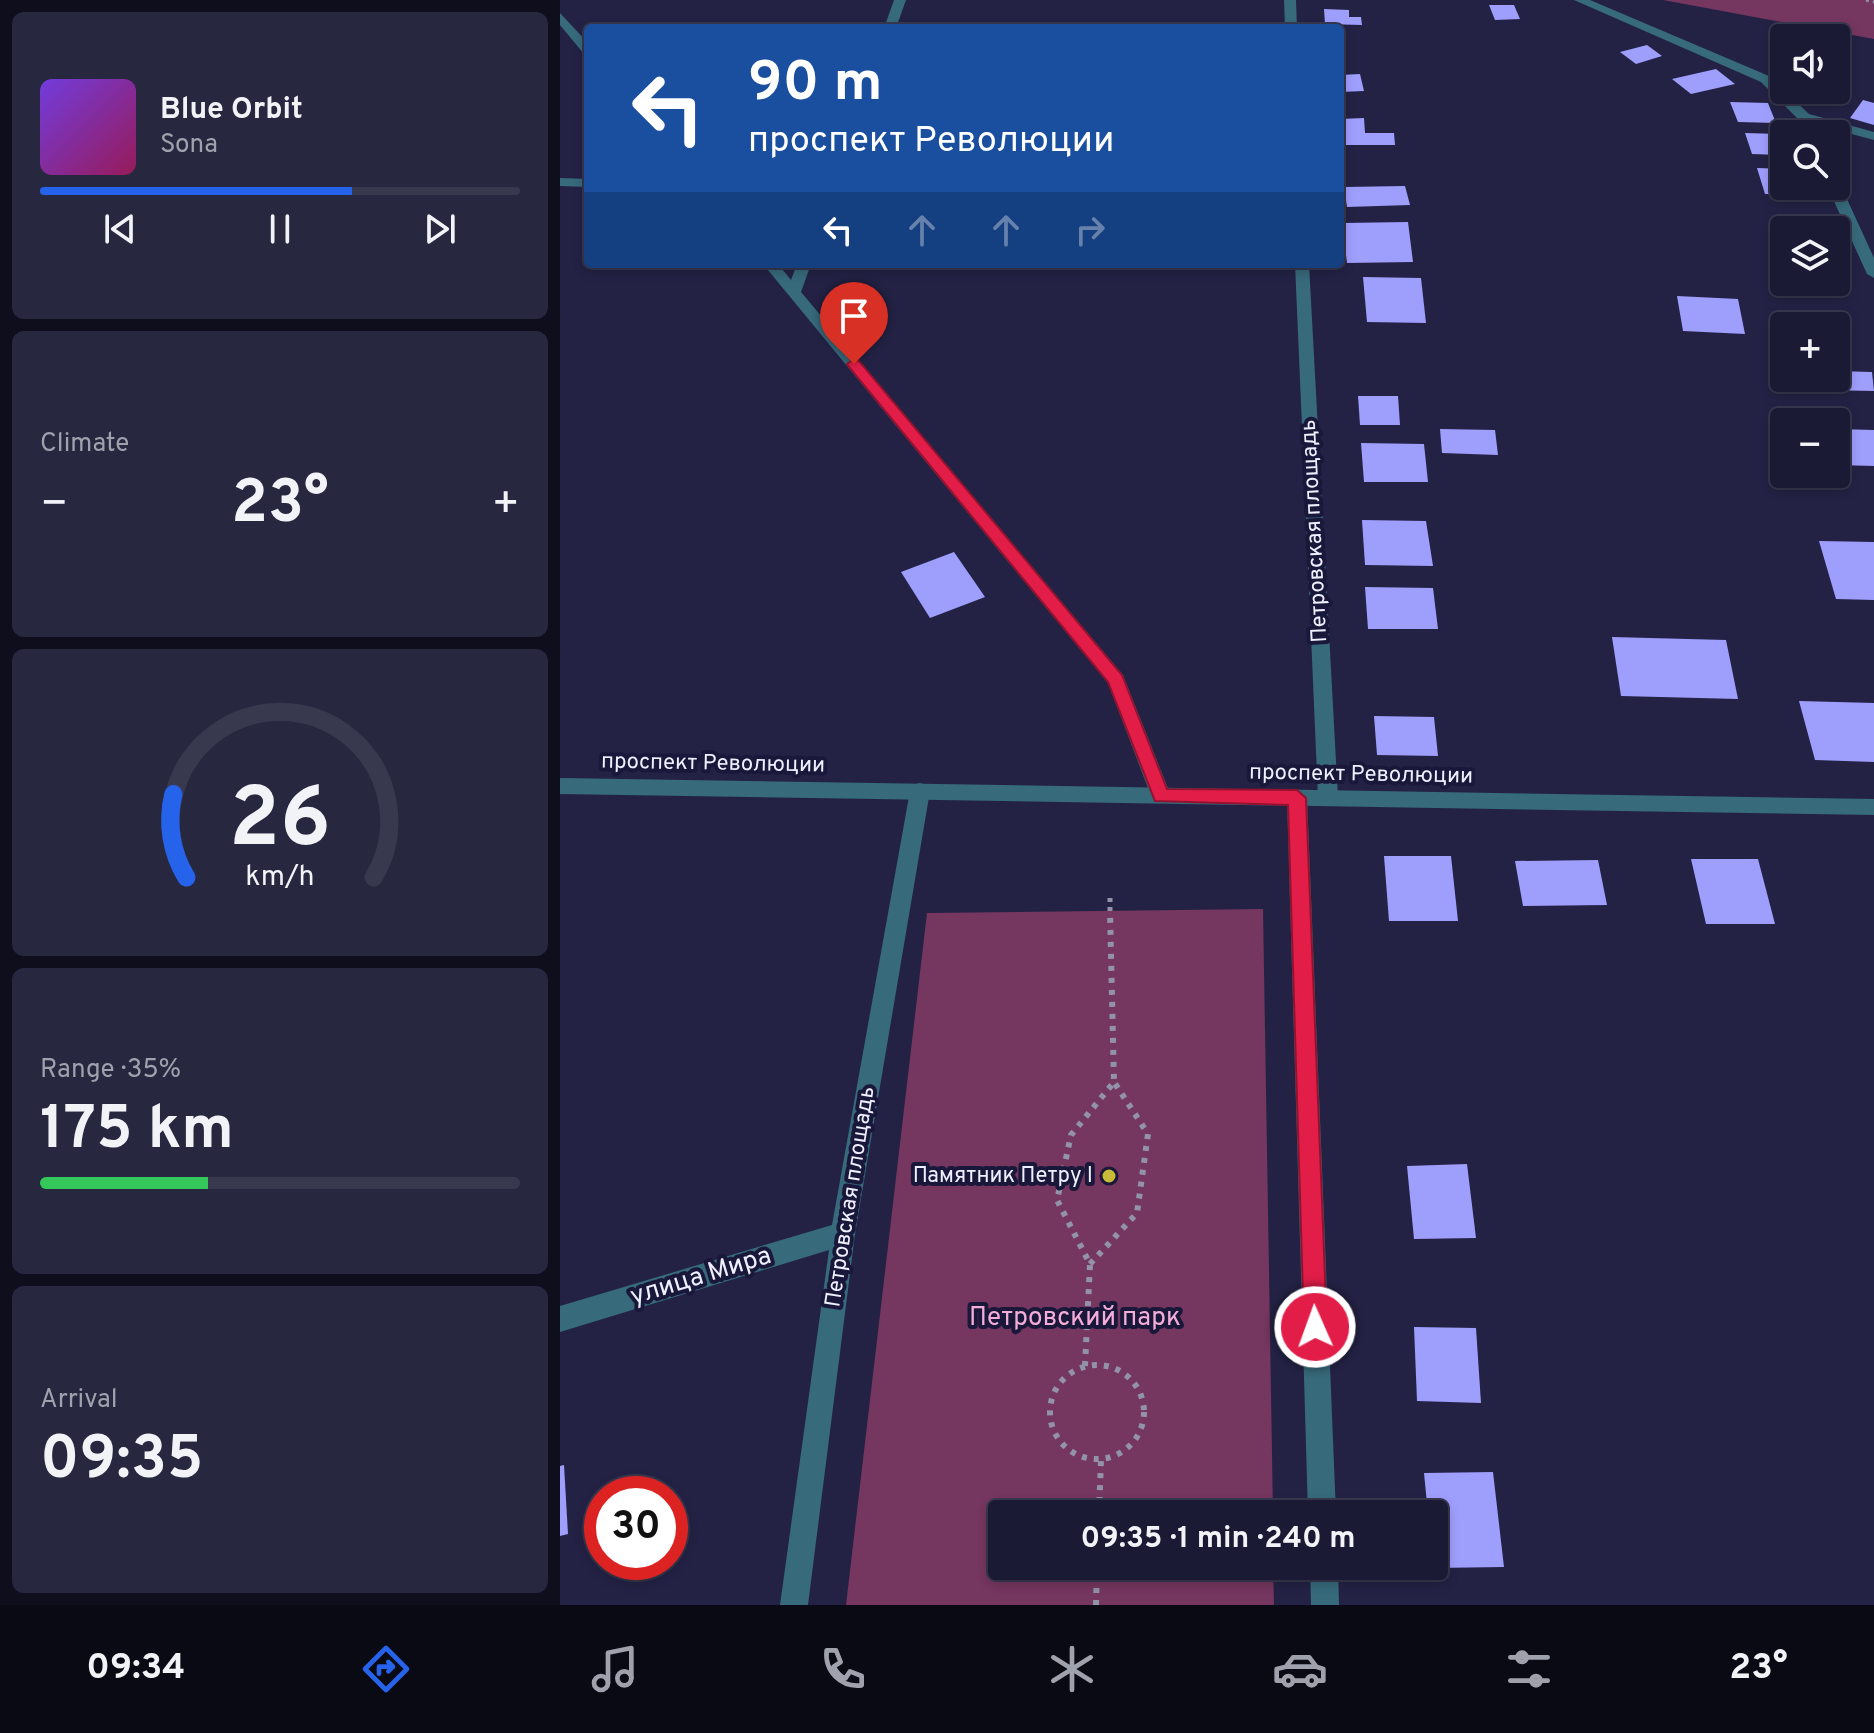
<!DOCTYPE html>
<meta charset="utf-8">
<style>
:root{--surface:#1a1a34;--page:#272740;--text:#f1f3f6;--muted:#9fa1ac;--line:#38384f;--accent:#2563eb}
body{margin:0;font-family:Overpass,sans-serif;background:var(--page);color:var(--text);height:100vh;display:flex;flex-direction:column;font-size:30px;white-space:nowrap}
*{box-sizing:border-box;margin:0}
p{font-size:26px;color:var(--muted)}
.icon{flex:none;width:44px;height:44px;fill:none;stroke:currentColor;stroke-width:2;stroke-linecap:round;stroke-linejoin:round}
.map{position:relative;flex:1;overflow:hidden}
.drawer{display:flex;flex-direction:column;gap:12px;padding:12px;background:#0e0e1d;width:560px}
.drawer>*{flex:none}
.top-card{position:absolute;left:24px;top:24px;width:760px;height:244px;border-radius:8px;box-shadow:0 4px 12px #0003,0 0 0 2px var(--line);background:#1a4fa0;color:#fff;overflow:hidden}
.controls{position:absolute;left:1210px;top:24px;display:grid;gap:16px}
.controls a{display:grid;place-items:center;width:80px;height:80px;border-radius:8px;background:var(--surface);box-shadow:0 4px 12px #0003,0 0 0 2px var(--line);font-size:40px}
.speed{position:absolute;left:24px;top:1476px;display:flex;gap:16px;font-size:40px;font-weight:700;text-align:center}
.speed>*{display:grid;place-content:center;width:104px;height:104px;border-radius:50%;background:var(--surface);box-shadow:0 4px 12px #0003,0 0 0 2px var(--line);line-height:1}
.speed .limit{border:12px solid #d22;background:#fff;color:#111}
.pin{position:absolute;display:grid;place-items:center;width:68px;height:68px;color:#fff;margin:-82px -34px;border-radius:50% 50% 50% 0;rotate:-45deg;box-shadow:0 0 8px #0007}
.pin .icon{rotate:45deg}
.me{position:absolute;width:88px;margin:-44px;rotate:358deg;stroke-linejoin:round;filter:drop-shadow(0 0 6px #0008)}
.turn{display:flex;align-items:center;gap:28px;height:168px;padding:0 32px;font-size:36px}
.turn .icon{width:104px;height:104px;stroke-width:2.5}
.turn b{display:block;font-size:56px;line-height:68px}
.lanes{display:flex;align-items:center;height:76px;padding:0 32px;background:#0003;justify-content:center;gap:40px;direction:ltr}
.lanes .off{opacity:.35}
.big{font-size:60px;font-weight:700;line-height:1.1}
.drawer .tile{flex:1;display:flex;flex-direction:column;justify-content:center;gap:12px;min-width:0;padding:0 28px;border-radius:12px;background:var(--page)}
.drawer .dial{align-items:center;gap:0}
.dial svg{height:208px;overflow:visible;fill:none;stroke:var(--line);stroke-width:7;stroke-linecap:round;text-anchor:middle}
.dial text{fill:var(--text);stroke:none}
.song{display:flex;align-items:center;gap:24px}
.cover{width:96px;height:96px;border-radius:12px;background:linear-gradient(135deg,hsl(260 70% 55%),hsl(330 70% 35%))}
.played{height:8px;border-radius:4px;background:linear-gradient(90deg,var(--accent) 65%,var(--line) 65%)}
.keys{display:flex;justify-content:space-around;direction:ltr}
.heat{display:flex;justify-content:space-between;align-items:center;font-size:44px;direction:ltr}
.charge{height:12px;border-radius:6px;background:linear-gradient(90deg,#34c759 35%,var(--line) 0)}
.trip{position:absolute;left:428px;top:1500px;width:460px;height:80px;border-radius:8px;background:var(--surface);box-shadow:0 4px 12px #0003,0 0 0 2px var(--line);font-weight:700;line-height:80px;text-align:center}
.tabs{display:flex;height:128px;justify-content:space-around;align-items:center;background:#0a0a15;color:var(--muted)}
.tabs .icon{width:56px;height:56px}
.tabs .active{color:var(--accent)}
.tabs b{font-size:36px;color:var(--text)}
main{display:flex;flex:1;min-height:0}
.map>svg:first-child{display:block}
.green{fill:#75365f}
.building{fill:#9e9efd}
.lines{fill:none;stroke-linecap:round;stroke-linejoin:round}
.path-far2{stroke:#9292aa;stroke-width:3;stroke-dasharray:3 4;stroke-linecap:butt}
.path-far1{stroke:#9292aa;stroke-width:5;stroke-dasharray:4 5;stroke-linecap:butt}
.path{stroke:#9292aa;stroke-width:6;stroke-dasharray:5 7;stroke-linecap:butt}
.minor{fill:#376a7b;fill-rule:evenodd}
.tertiary{fill:#376a7b;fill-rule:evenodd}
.route{fill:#e11d48;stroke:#92132f;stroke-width:2}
.poi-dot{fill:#c9ba3a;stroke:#1a183a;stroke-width:3}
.labels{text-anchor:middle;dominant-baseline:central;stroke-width:8;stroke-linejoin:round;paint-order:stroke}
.street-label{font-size:22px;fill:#eff0ff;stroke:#1a183a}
.poi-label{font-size:22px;fill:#eff0ff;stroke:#1a183a;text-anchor:end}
.near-street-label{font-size:26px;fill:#eff0ff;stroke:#1a183a}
.near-park-label{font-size:26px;fill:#f4add8;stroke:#1a183a}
</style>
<main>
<section class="drawer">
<div class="tile">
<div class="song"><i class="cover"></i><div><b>Blue Orbit</b><p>Sona</p></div></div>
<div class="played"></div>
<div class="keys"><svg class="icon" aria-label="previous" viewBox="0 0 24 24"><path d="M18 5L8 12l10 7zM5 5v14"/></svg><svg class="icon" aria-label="pause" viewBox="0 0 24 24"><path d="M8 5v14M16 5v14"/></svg><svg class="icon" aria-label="next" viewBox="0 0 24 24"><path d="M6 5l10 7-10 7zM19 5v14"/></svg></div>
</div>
<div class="tile"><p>Climate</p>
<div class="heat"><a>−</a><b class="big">23°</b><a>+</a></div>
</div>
<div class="tile dial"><svg viewBox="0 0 100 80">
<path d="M14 69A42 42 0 1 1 86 69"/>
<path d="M14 69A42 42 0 0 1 9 37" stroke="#2563eb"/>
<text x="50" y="56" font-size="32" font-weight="700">26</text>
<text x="50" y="72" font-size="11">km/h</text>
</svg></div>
<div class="tile"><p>Range · 35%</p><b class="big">175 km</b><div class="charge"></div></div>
<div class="tile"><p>Arrival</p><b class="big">09:35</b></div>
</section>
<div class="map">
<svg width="1314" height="1605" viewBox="0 0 1314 1605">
<rect width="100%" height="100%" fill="#232245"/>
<g class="green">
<polygon points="1103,0 1314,0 1314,39"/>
<polygon points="703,909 713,1514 442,1514 442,1566 713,1566 714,1605 286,1605 367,913"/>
</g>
<g class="building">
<polygon points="929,5 954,5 960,19 935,20"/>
<polygon points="764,9 789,10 789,17 801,17 802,25 765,24"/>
<polygon points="1087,45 1102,56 1076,64 1060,52"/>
<polygon points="1224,47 1224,72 1211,69"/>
<polygon points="1156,69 1175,84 1131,94 1112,79"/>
<polygon points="800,74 804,91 780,92 780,75"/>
<polygon points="1303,100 1314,103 1314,125 1290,118"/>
<polygon points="1170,102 1208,103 1216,123 1178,122"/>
<polygon points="804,118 805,133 834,133 835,145 780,145 780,119"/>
<polygon points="1185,133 1224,134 1224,155 1192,154"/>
<polygon points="1197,168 1224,169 1224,186 1244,186 1247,195 1205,194"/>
<polygon points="845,186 850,205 787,207 784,187"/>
<polygon points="1214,221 1261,223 1262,230 1224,230 1224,249 1220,249"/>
<polygon points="848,222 853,262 787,263 782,223"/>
<polygon points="803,277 861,278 866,323 807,322"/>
<polygon points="1117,296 1178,299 1185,334 1123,331"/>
<polygon points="1276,371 1312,372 1314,391 1261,390 1258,378 1276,378"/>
<polygon points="798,396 838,396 840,425 800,425"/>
<polygon points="880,429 935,430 938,455 882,453"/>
<polygon points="1276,429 1314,430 1314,466 1276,465"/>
<polygon points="801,443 864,444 868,482 804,482"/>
<polygon points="802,520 866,521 873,566 805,565"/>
<polygon points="1259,541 1314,542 1314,600 1276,599"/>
<polygon points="394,552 425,597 370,618 341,572"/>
<polygon points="805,587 873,588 878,629 808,629"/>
<polygon points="1052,637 1166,640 1178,699 1061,696"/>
<polygon points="1239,701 1314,703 1314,762 1255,760"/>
<polygon points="814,716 874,717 878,756 817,755"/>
<polygon points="824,856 891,856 898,921 829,921"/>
<polygon points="1131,859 1198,859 1215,924 1146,924"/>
<polygon points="1038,860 1047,905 963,906 955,861"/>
<polygon points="907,1164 916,1238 854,1239 847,1166"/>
<polygon points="854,1327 916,1328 921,1403 857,1401"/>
<polygon points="4,1465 8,1534 0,1536 0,1466"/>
<polygon points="933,1472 944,1567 874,1568 874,1514 868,1514 864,1473"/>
</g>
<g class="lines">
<polyline class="path-far2" points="1306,0 1314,2"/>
<polyline class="path-far1" points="550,898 550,913"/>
<g class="path">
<polyline points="530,1264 577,1213 588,1134 554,1082"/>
<circle cx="537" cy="1412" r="47"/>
<polyline points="525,1366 530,1264 497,1200 511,1135 554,1082 550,911"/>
<polyline points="539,1514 541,1460"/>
<polyline points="536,1605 537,1566"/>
</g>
<g class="minor">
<polygon points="334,0 346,0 336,28 324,28"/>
<polygon points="724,0 736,0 737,28 725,28"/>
<polygon points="1014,0 1030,0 1209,76 1249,114 1314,132 1314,140 1239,120 1201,82"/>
<polygon points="0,13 28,43 28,55 24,54 0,25"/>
<polygon points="0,178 28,179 28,187 0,186"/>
<polygon points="1276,182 1281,186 1314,258 1314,278 1307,274 1267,186 1276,186"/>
<polygon points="203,264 218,264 231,280 237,264 251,264 241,292 563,675 611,796 608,802 594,802 591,796 548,683"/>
<polygon points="735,264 749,264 778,798 775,804 761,804 758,798"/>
<polygon points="360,783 367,785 370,791 295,1234 248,1605 220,1605 269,1250 0,1332 0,1306 272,1225 350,791 353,785"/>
<polygon points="737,790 744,792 747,798 776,1514 748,1514 727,798 730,792"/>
<polygon points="750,1566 778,1566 779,1605 751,1605"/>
</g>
<polygon class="tertiary" points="0,778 1314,799 1314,815 0,794"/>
</g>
<polygon class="route" points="294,359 299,361 562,675 607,789 737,790 746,798 767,1327 764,1335 755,1339 747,1335 744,1327 728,805 595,801 548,682 289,367 287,364"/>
<circle class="poi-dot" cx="549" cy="1176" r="8"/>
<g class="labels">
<g class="street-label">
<text transform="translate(755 531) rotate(-93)">Петровская площадь</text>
<text transform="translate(153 764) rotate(1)">проспект Революции</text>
<text transform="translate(801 775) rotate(1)">проспект Революции</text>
<text transform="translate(291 1197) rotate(-81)">Петровская площадь</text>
</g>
<g class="poi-label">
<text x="533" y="1176">Памятник Петру I</text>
</g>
<g class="near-street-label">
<text transform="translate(141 1277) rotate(-17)">улица Мира</text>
</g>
<g class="near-park-label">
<text x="515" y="1318">Петровский парк</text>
</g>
</g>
</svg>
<div class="controls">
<a><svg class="icon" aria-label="sound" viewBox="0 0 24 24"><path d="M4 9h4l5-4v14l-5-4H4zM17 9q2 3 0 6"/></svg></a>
<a><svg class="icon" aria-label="search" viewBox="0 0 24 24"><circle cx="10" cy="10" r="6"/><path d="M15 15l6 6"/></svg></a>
<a><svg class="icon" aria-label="layers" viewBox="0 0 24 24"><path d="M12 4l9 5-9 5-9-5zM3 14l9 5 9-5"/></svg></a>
<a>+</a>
<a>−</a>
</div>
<div class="speed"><div class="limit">30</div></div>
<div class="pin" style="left:294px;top:364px;background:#d93025"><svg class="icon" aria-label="arrive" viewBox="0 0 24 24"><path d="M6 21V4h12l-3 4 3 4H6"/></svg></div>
<svg class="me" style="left:755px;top:1327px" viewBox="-20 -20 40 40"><circle r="17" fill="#e11d48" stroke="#fff" stroke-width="3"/><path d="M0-11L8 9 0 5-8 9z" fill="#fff"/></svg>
<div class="trip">09:35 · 1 min · 240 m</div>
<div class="top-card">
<div class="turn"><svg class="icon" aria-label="left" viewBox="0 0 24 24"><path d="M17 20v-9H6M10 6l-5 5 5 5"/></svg><div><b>90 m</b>проспект Революции</div></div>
<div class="lanes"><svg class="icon" aria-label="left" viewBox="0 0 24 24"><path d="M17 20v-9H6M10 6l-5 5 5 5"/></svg><svg class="icon off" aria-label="ahead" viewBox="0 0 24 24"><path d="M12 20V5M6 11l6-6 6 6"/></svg><svg class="icon off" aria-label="ahead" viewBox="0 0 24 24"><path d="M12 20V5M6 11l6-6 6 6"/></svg><svg class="icon off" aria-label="right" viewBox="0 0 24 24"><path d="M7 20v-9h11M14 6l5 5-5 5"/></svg></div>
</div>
</div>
</main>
<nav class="tabs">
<b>09:34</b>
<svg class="icon active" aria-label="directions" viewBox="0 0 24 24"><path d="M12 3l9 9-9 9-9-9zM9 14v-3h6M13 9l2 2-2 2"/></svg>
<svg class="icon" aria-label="music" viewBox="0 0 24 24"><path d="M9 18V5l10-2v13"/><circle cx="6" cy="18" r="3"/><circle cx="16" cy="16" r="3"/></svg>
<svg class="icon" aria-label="phone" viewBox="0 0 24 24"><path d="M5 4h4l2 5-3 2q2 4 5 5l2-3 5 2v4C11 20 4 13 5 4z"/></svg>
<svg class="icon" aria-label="climate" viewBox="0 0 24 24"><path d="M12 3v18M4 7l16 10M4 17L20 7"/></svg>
<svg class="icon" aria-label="car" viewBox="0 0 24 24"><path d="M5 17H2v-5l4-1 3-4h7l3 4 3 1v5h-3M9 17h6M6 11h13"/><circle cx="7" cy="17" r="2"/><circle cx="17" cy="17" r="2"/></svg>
<svg class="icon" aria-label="filters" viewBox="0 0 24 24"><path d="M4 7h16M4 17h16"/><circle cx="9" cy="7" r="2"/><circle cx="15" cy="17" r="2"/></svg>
<b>23°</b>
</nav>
